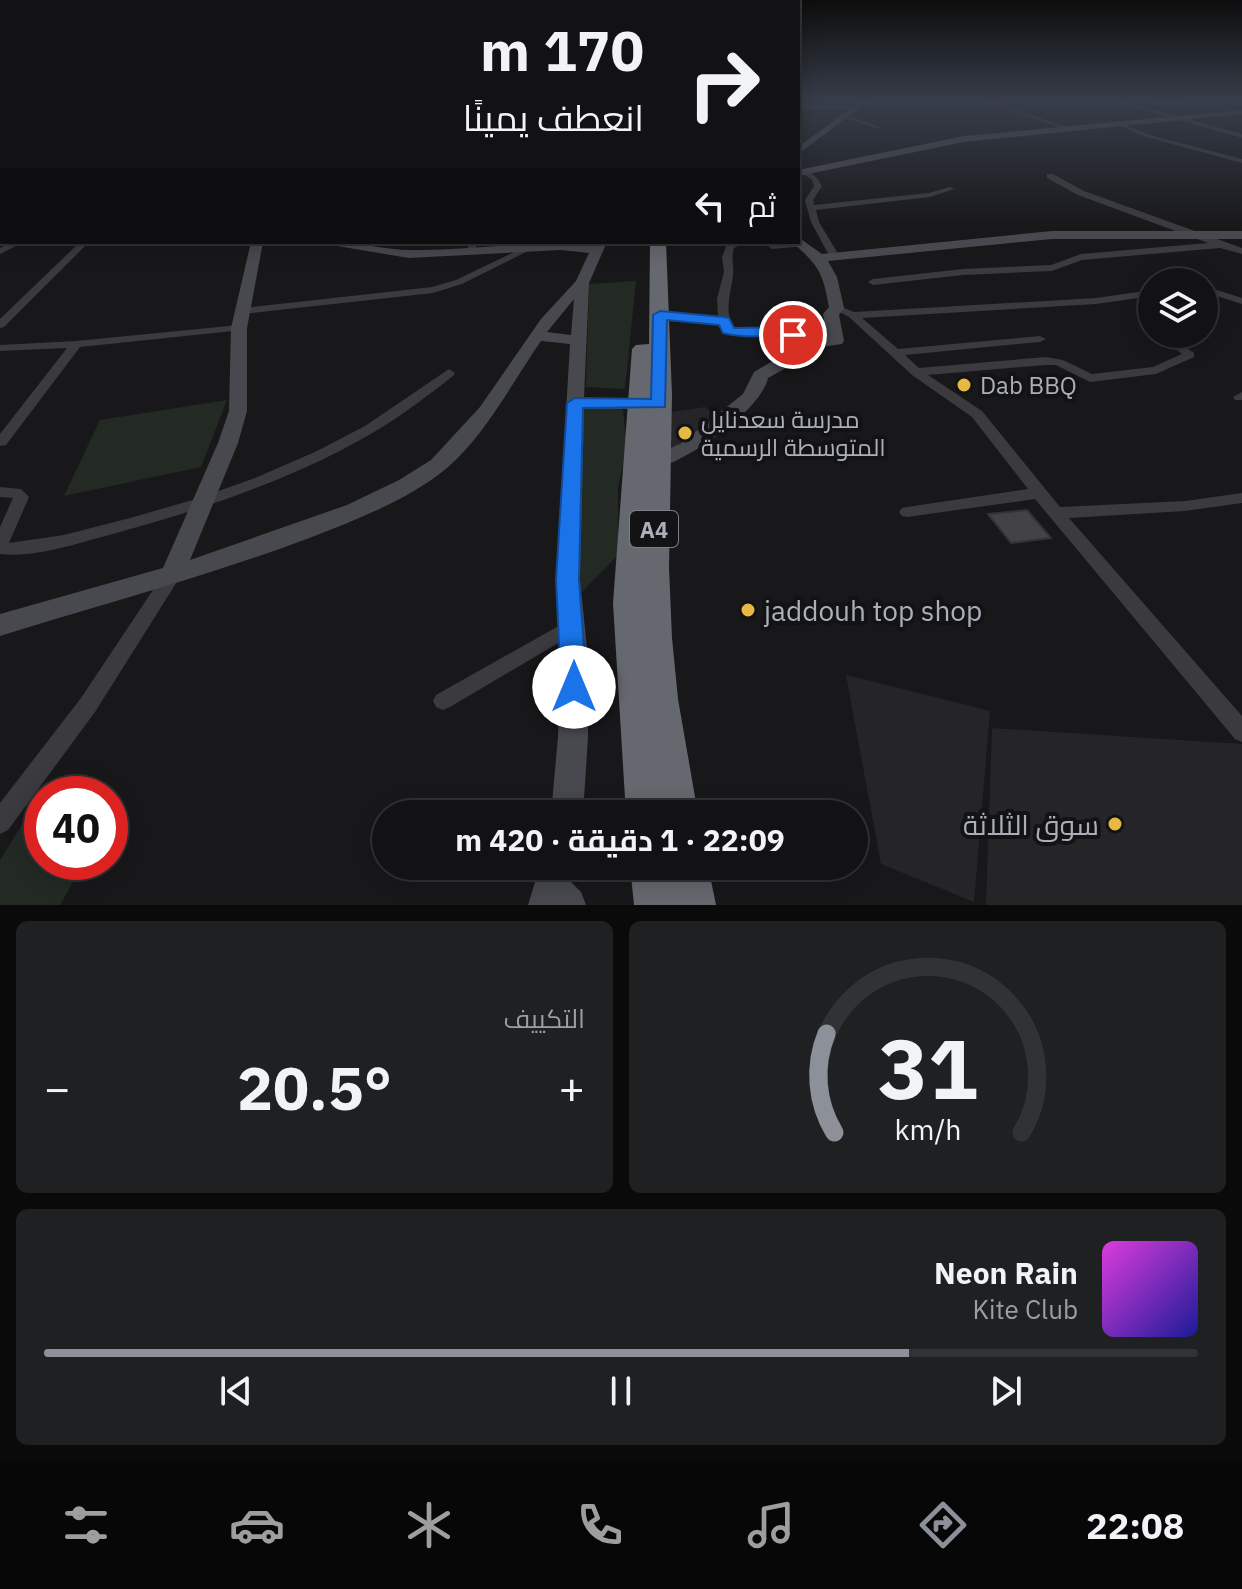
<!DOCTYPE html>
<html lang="ar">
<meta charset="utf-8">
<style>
:root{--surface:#121214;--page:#1f2022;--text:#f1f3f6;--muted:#9c9ea0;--line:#313234;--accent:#8c9099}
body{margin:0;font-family:"IBM Plex Sans",Cairo,sans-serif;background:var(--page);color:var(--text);direction:rtl;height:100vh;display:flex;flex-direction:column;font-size:30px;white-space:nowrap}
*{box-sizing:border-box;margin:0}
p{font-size:26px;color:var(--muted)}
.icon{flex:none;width:44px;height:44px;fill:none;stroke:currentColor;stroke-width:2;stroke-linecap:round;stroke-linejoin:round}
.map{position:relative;height:905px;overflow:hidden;direction:ltr}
.details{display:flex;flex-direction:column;gap:16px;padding:16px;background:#0a0a0b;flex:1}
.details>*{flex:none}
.top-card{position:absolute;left:0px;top:0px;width:800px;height:244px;box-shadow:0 4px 20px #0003,0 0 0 2px var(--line);direction:rtl;background:#121214;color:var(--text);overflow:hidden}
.controls{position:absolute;left:1138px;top:268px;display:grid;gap:16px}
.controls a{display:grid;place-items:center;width:80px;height:80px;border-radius:50%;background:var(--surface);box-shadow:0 4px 20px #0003,0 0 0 2px var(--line);font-size:40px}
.speed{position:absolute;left:24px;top:776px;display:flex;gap:16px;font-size:40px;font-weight:700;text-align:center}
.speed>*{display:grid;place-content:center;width:104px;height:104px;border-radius:50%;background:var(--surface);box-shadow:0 4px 20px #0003,0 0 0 2px var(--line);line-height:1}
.speed .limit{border:12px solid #d22;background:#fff;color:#111}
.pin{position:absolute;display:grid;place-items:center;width:68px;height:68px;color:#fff;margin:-34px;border:4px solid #fff;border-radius:50%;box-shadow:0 2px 8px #0007}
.me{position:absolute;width:88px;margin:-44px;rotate:0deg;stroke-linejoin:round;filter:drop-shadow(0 0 6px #0008)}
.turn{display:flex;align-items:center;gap:28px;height:168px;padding:0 24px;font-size:36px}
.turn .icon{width:104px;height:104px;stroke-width:2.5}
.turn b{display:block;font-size:56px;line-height:68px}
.then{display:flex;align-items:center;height:76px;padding:0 24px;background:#0003;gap:16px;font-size:30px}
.big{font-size:60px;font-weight:700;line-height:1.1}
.details .tile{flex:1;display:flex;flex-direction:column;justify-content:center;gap:12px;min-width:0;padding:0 28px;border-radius:12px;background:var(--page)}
.details .dial{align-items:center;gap:0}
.dial svg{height:208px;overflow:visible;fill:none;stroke:var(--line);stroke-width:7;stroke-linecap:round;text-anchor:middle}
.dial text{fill:var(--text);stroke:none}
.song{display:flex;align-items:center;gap:24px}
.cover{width:96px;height:96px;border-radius:12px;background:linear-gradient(135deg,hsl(300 70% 55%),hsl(240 70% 35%))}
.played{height:8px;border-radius:4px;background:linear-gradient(90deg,var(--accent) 75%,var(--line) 75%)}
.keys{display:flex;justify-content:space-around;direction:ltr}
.heat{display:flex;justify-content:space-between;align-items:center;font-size:44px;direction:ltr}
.details .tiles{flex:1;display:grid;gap:16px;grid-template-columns:1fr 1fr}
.tile:last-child{grid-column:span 2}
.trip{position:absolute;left:372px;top:800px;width:496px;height:80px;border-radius:40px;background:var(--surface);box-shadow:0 4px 20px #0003,0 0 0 2px var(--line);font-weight:700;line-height:80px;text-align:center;direction:rtl}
.tabs{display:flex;height:128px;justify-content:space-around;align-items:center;background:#070708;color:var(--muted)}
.tabs .icon{width:56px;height:56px}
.tabs .active{color:var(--accent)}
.tabs b{font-size:36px;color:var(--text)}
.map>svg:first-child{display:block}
.built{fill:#252427}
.green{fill:#232a24}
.building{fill:#434347;stroke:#333236;stroke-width:2}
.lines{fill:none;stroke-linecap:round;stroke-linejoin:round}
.street{fill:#3a3a3f;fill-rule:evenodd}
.secondary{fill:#48494f;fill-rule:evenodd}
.highway{fill:#666870;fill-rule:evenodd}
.route{fill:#1a73e8;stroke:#114b97;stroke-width:2}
.poi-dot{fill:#e7b943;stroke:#131315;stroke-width:3}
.labels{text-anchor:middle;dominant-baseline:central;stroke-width:8;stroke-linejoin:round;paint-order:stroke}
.shield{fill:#131315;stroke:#7d8088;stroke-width:2}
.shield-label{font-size:22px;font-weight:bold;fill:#abafb9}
.poi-label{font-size:24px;fill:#abafb9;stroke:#131315;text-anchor:start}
.near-poi-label{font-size:28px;fill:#abafb9;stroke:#131315;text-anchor:start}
</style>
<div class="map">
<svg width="1242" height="905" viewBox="0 0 1242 905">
<rect width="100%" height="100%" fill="#18181a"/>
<g class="built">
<polygon points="705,407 719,417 673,449 665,413"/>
<polygon points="846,675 990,711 974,902 881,864"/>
<polygon points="992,728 1242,744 1242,905 986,905"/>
</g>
<g class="green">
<polygon points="636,281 625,389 586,387 589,284"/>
<polygon points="227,400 201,467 64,496 100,420"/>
<polygon points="601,406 623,410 627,448 618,487 618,555 580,594 583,408"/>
<polygon points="42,793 69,794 42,794 42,862 84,862 60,905 0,905 0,860"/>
</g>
<polygon class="building" points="1027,510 1051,538 1011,543 988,514"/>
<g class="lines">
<g class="street">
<polygon points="983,101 991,101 1075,130 1070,131"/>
<polygon points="1110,101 1137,106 1166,101 1185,101 1142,107 1242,134 1242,138"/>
<polygon points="798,105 852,107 855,109 798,109"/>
<rect x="0" y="110" width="2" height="4"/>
<polygon points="841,115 845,115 881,127 876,128 841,117"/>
<polygon points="2,123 2,127 0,128 0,124"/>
<polygon points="1119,123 1150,135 1242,159 1242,163 1146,137 1119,125"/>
<polygon points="0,149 2,150 2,154 0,153"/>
<path d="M802,171C811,170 818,178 822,186L813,200L814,205L929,193L950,187L954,189L930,197L816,210L819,222L840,257L835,260L830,257L811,222L805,200L814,186L812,180L802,173Z"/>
<polygon points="1047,174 1053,174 1084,191 1242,248 1242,254 1220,248 1082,260 1052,271 963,275 873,285 868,282 873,279 963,269 1051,265 1081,254 1208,243 1078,195 1047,178"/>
<rect x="0" y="212" width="2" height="4"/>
<polygon points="803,241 807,244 806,246 772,249 768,246 772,243"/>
<polygon points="13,242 24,242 0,254 0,248"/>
<polygon points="80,242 89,242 4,327 0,328 0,319"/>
<polygon points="471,242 479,242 473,253 470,254 466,251"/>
<path d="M733,242H746L734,248C731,257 734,265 733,275C731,294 724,309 733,328L793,331L801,337L803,346L801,348H793L790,338L786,336L733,335L724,332L720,324L660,318L655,315L660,312L718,317L717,299L724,272L722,257L727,244Z"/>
<polygon points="529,245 536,247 462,284 433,293 242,314 237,311 242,308 432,287 456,280"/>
<polygon points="1204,286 1242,298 1242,304 1204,292"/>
<polygon points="1152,290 1152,296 1096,304 862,318 898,349 1040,336 1046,339 1040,342 905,355 919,368 1046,357 1063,360 1092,374 1153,367 1182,354 1163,339 1169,336 1194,353 1194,357 1156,374 1090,382 1056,365 1046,365 928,375 982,411 1060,507 1185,501 1242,493 1242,503 1185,511 1069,518 1242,716 1242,742 1235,739 1035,499 907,517 902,516 899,512 902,508 907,507 1028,489 972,417 912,375 849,317 832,308 837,305 854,312 1096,298"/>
<polygon points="239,325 244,328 243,330 80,347 6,445 0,446 0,434 67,348 0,351 0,345 76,341"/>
<path d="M449,369L455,373L453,376C431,393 408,411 384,426C301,477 207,508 113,534C78,543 37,558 0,554V527L13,498L0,497V487L21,489L29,497L9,543L64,535L130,518L196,499L255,478L317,451L365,426Z"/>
<polygon points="1242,392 1242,400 1235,400 1233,397"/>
<polygon points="171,570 177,572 180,577 95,712 8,830 0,834 0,803 81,698 165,572"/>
<polygon points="571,619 577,622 580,627 577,632 450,707 443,710 436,707 433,701 436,695"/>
</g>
<g class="secondary">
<polygon points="861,101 869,101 798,154 798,147"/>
<polygon points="1242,110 1242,114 964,142 798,176 798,170 964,136"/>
<path d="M1052,231H1242V239H1052L828,261L837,277L844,308L839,315L844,341L842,344L802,350L793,364L768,378C761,411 688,460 656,469L646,462L649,457L680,444L743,394L754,372L781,356L791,343L827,337L823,314L829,307C823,272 818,265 792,242H798V237L822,254Z"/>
<path d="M251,242H263L247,328V411L238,443L190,560L347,505L399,480L431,460L480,407L541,319L576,281L589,253L561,250L409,258L337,246L331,242C358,242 385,250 412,250C472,251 532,239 593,246L595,242H607L589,283L584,398L655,399L664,404L655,409H584L580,580L587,648L588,737L583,814H551L558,737L561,648L556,580L570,344L541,341C511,384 487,433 447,468C408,500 358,519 312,537C209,576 106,603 0,636V614L163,568L218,443L229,411L231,328ZM574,299L571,335L547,332Z"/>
<polygon points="540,866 574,866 570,881 581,892 586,905 528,905"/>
</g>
<g class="highway">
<polygon points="650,242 666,242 672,395 669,568 672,638 678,699 698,814 626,814 613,603 632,349 636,345 649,344"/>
<polygon points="630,866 708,866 716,905 634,905"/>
</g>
</g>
<linearGradient id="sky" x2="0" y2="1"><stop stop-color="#0d0d0e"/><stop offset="0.44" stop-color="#373d49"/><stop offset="1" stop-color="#373d49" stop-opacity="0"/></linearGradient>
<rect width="1242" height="228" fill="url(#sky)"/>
<path class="route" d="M660,311L724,317L729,318L734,328L783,327L800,335L793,339C770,333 746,340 723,333L719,325L667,320L665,407L583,408L579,580L587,687L583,696L574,699L564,696L561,687L556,580L567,403L575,398L651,399L653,315Z"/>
<g class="poi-dot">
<circle cx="964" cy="385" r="8"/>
<circle cx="685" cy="433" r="8"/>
<circle cx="748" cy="610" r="8"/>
<circle cx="1115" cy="824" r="8"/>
</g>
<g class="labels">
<rect class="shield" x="630" y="511" width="48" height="36" rx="6"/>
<g class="shield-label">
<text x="654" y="529">A4</text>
</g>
<g class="poi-label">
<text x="980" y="385">Dab BBQ</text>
<text x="701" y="419">مدرسة سعدنايل<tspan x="701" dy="28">المتوسطة الرسمية</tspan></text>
</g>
<g class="near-poi-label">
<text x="764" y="610">jaddouh top shop</text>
<text x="1099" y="824" text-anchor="end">سوق الثلاثة</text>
</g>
</g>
</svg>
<div class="controls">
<a><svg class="icon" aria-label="layers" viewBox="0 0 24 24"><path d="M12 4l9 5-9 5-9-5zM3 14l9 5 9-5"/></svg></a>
</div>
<div class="speed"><div class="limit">40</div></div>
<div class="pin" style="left:793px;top:335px;background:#d93025"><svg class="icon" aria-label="arrive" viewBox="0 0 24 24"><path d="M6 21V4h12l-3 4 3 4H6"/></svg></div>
<svg class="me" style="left:574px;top:687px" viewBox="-20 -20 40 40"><circle r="19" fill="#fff"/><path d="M0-13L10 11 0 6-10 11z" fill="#1a73e8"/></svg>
<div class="trip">22:09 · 1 دقيقة · 420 m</div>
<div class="top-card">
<div class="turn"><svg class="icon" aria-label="right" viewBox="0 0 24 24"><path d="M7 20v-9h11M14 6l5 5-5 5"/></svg><div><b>170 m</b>انعطف يمينًا</div></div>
<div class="then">ثم<svg class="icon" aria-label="left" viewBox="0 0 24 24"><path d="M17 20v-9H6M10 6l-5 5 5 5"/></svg></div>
</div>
</div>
<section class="details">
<div class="tiles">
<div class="tile dial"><svg viewBox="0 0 100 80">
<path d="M14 69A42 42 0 1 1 86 69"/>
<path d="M14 69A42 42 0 0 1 11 31" stroke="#8c9099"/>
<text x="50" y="56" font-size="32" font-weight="700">31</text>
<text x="50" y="72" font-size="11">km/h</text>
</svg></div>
<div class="tile"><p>التكييف</p>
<div class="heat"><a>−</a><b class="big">20.5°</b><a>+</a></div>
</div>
<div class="tile">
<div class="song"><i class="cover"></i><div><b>Neon Rain</b><p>Kite Club</p></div></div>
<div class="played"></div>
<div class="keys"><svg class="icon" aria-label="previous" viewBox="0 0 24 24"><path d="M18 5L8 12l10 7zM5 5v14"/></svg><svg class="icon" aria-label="pause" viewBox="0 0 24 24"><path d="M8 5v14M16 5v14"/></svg><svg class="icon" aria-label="next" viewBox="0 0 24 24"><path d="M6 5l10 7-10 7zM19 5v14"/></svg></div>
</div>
</div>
</section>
<nav class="tabs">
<b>22:08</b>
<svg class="icon active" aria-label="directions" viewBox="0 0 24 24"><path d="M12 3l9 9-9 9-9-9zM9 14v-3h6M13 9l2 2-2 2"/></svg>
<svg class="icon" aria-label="music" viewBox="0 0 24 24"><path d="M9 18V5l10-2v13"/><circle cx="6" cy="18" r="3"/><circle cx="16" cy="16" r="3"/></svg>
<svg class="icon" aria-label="phone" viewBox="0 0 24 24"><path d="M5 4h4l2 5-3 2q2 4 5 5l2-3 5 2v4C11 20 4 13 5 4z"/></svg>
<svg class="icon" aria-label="climate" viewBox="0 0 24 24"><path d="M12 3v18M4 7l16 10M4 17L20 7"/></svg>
<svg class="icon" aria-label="car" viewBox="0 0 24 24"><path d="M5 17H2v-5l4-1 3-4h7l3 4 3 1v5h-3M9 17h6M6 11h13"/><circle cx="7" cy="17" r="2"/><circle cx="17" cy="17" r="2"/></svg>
<svg class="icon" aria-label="filters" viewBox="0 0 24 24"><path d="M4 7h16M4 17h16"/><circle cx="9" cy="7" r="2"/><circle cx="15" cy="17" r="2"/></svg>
</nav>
